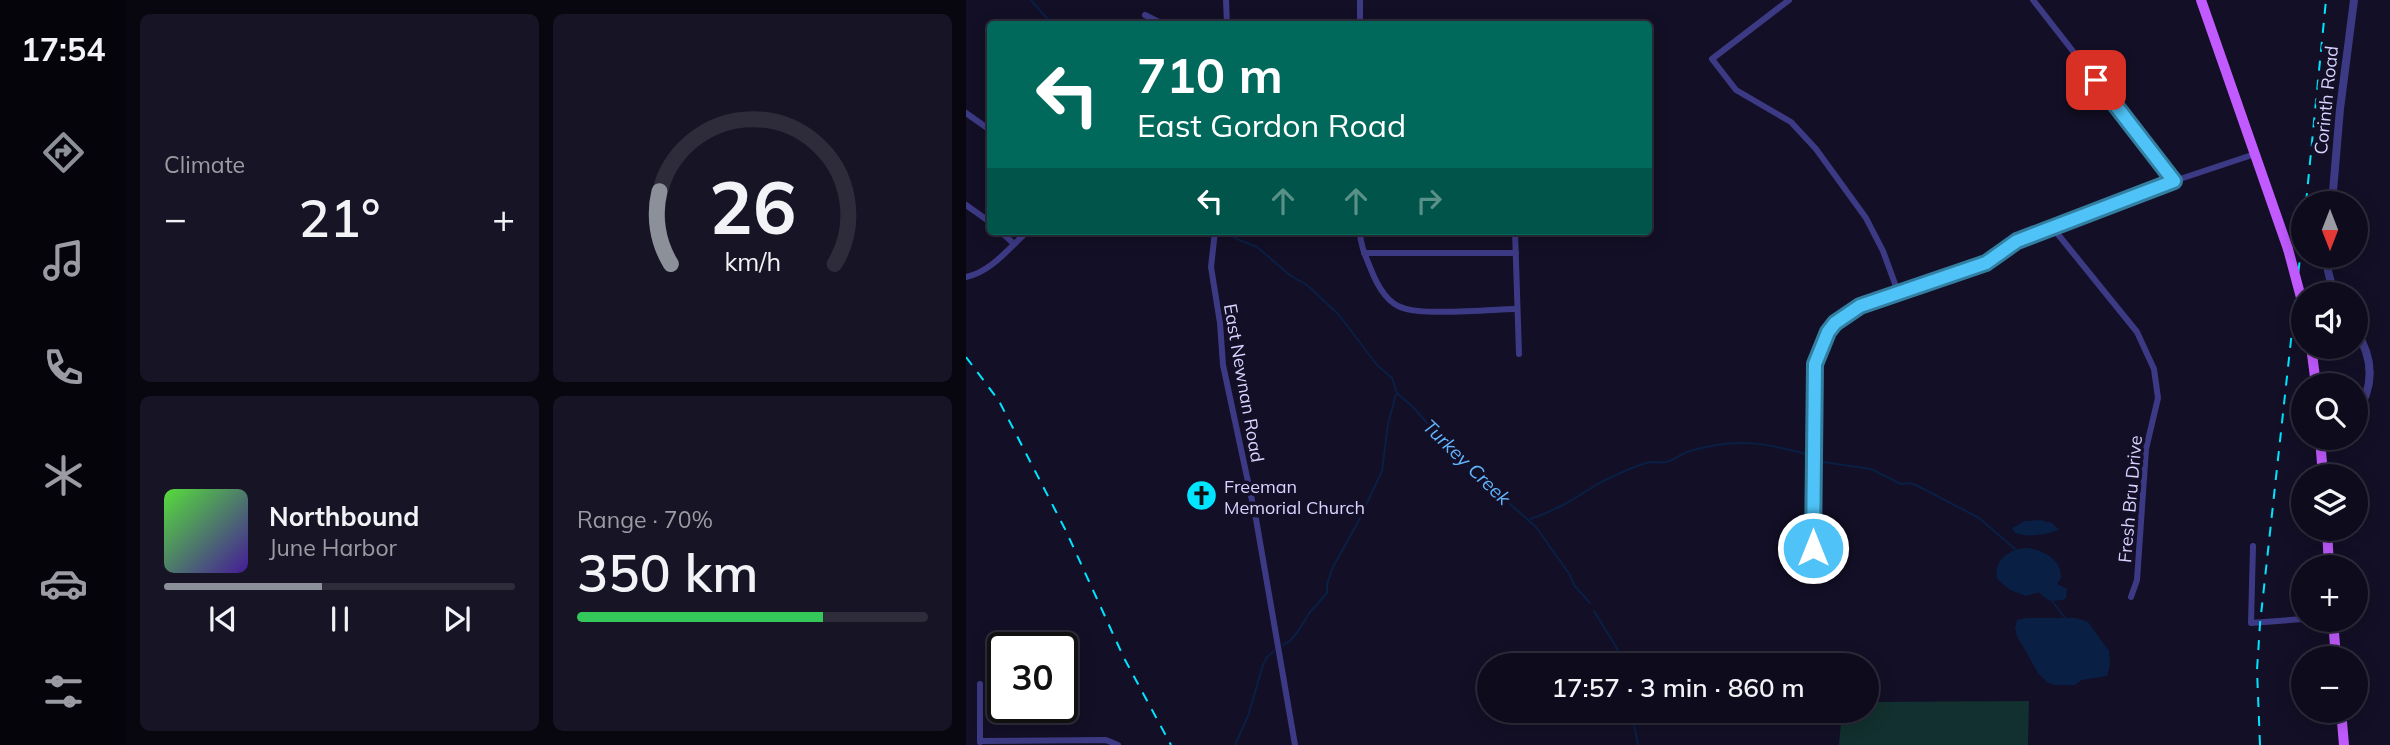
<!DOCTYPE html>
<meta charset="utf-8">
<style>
:root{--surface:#0e0b1c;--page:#171425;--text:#f1f3f6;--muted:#9b9ba3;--line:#2e2b3b;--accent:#8c9099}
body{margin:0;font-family:Mulish,sans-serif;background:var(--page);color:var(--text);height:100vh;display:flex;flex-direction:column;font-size:26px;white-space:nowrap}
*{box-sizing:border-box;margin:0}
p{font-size:23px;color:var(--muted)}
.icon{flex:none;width:38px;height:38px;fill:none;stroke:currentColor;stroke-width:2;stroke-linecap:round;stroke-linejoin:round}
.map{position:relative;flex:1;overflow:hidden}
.side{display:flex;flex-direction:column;gap:14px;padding:14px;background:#08060f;width:840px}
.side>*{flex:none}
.hud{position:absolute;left:21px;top:21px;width:665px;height:214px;border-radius:7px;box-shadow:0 4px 18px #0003,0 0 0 2px var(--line);background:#00695c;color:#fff;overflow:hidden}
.needle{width:46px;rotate:180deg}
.fabs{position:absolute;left:1325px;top:191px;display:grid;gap:14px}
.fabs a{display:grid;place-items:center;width:77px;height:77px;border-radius:50%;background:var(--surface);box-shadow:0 4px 18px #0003,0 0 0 2px var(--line);font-size:35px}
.speed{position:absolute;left:21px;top:632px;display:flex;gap:14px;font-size:35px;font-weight:700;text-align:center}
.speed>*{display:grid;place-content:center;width:91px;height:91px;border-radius:50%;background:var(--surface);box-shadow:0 4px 18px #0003,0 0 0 2px var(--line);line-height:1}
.speed .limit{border:4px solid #111;border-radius:10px;background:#fff;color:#111}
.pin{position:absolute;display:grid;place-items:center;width:60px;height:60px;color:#fff;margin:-30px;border-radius:14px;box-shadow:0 4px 10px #0006}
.me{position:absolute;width:77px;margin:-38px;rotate:0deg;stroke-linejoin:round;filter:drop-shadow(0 0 5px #0008)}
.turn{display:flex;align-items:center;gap:24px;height:147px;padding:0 35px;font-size:32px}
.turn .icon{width:91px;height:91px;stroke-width:2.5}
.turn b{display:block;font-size:49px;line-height:60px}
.lanes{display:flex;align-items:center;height:66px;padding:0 35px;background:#0003;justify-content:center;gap:35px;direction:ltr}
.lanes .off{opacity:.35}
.big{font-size:52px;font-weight:600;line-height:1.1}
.side .card{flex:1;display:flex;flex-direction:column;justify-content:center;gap:10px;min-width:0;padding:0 24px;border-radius:10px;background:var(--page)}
.side .dial{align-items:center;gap:0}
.dial svg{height:182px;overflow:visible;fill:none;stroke:var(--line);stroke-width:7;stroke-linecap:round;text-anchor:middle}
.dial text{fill:var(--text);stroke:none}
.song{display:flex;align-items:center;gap:21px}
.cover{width:84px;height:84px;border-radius:10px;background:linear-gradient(135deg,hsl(110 70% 55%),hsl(260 70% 35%))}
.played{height:7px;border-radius:4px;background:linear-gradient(90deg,var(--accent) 45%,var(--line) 45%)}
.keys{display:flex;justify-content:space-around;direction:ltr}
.heat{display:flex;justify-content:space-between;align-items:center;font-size:38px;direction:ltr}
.charge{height:10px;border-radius:5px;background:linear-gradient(90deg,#34c759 70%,var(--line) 0)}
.side .tiles{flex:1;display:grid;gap:14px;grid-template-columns:repeat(2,1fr)}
.trip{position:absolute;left:511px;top:653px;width:402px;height:70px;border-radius:35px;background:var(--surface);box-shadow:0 4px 18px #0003,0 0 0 2px var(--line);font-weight:600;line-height:70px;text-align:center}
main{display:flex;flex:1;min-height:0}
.tab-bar{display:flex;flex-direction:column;width:126px;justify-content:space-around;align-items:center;background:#06040b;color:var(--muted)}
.tab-bar .icon{width:49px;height:49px}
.tab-bar .active{color:var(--accent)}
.tab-bar b{font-size:32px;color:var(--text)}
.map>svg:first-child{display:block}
.green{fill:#12302f}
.water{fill:#0a1f44}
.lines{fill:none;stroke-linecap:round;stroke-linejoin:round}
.stream{stroke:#0a1f44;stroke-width:2}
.minor{stroke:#3d3a85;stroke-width:6}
.tertiary{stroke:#3d3a85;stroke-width:8}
.primary{stroke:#c25bff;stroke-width:10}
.rail{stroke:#00e5ff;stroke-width:2;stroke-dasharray:10 9;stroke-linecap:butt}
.primary-bridge{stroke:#c25bff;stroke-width:10}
.route-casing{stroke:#337fa1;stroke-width:18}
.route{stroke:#4fc3f7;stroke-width:12}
.labels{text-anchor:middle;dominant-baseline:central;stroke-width:7;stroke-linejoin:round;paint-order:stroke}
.street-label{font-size:18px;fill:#d9d4ff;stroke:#130f26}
.poi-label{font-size:18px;fill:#d9d4ff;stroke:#130f26;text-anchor:start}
.water-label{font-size:19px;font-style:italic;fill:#62b6ff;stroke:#130f26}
</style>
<main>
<nav class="tab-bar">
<b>17:54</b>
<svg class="icon active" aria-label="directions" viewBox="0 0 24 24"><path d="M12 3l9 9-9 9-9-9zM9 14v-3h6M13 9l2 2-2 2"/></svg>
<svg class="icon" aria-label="music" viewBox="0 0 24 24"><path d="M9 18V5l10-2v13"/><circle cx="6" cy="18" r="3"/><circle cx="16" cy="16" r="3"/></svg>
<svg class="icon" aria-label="phone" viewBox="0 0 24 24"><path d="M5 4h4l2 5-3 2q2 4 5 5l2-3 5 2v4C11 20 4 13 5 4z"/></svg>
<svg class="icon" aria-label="climate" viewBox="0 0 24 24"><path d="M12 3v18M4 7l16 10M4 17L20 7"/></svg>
<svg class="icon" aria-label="car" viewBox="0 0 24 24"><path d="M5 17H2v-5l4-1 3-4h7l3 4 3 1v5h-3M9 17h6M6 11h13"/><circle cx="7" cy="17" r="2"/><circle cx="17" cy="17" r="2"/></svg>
<svg class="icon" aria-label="filters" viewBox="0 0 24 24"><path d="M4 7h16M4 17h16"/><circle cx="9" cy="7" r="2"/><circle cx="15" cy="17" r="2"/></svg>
</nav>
<section class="side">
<div class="tiles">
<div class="card"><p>Climate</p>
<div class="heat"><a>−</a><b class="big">21°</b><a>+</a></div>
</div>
<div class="card dial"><svg viewBox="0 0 100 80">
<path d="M14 69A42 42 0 1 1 86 69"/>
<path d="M14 69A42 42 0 0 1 9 37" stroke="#8c9099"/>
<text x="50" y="56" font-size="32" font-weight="700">26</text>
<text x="50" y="72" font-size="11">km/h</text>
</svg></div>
<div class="card">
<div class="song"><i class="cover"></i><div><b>Northbound</b><p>June Harbor</p></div></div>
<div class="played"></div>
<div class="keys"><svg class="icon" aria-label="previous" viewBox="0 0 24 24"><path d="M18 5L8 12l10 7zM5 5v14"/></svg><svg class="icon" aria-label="pause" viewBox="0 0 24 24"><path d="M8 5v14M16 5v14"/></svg><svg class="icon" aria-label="next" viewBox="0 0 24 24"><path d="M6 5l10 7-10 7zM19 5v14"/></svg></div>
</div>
<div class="card"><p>Range · 70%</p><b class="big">350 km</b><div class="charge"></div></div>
</div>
</section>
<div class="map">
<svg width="1424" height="745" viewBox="0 0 1424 745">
<rect width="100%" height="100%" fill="#130f26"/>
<polygon class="green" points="1063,701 1062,745 873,745 876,711 901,710 901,702"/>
<g class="water">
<path d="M1075,520L1086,523L1093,530C1077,535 1065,538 1049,533L1046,528L1059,521Z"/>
<path d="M1062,548C1078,550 1096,560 1095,578L1091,584L1101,589L1100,598L1097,600L1085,601C1068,593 1081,590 1060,596L1044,590L1031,579C1027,560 1044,548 1062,548Z"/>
<polygon points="1059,618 1110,618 1122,622 1143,651 1144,664 1141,676 1116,680 1109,685 1088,685 1081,682 1072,673 1051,636 1049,628 1051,620"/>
</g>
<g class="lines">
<g class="stream">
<polyline points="65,0 86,24"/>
<polyline points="261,231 271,239 291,247 325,276 341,285 373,315 411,365 426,378 431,393 448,408 484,449 526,491 536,497 570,527 604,575 608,585 624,603"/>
<polyline points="857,462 905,469 935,484 944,483 952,486 1013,518 1049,549"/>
<path d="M564,519C589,511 608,499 630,485C640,479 673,464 684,462C689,462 695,463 700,462C709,460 716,453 724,451C768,438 796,442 840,454"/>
<polyline points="1086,601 1100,619"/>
<polyline points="628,611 652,650 655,665"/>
<polyline points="317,645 324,641 333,630 344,612 361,593 361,584 367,567 392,522 416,471 422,424 430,394"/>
<polyline points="665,710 672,745"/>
<polyline points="269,745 282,716 297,665 301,657 308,651"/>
</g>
<g class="minor">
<polyline points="260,0 261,24"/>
<polyline points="394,0 394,24"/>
<polyline points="823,0 746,59 770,90 825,122 850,149 900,218 917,251 932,292"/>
<polyline points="1067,0 1208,181"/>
<polyline points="179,15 197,24"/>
<polyline points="0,113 24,130"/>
<polyline points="0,205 24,222"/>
<polyline points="1086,227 1171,332 1188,369 1192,398 1180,449 1171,580 1165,597"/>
<polyline points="34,231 48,244"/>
<polyline points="249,231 245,267 254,323 257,365 290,519 329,745"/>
<path d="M394,231C394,244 399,255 404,267C410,283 420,303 437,308C459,316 525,309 551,309"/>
<polyline points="549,231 553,354"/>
<polyline points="398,253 550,253"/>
<path d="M0,277C25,272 44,247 62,231"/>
<polyline points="1287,546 1285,623 1337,619"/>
<polyline points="847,576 849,364 862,332 869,323 893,306 1020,263 1051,241 1092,224 1208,181 1289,154"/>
<polyline points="14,684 14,742"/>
<polyline points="14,741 140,740 152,745"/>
</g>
<g class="tertiary">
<polyline points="1366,203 1374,109 1388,0"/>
<polyline points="1362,256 1362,271 1368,294"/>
<path d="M1390,331C1408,359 1409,386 1390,414"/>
</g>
<g class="primary">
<polyline points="1235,0 1322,249"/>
<polyline points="1345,346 1350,385"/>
<polyline points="1354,438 1357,476"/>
<polyline points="1361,528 1363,567"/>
<polyline points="1367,620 1370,658"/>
<polyline points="1375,710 1378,745"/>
</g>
<g class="rail">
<polyline points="1340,203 1360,0"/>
<polyline points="0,357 33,401 100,531 158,658 205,745"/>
<polyline points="1294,745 1291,670 1294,624 1337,230"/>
</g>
<polyline class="primary-bridge" points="1322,249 1337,305"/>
</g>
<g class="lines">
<defs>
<polyline id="route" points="847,548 849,364 862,332 869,323 894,306 1020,263 1051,241 1208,181 1130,80"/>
</defs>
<use href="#route" class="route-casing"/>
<use href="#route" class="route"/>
</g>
<defs>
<symbol id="church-disc" viewBox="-11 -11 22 22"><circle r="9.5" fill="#00e5ff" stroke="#130f26"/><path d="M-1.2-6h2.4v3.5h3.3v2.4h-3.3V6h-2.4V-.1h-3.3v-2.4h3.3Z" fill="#111"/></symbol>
</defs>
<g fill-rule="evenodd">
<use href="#church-disc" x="218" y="478" width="35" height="35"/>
</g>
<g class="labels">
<g class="street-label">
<text transform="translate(1360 100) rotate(-84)">Corinth Road</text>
<text transform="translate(278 383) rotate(80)">East Newnan Road</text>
<text transform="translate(1164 499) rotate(-85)">Fresh Bru Drive</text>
</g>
<g class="poi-label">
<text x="258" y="486">Freeman<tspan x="258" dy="21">Memorial Church</tspan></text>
</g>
<g class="water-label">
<text transform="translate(501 462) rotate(44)">Turkey Creek</text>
</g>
</g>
</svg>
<div class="fabs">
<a><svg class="needle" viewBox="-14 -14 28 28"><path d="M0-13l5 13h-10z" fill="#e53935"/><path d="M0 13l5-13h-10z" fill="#9b9ba3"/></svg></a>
<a><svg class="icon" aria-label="sound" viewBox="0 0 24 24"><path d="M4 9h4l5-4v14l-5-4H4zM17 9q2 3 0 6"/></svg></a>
<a><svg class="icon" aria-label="search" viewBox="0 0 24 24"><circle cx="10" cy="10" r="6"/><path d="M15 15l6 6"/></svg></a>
<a><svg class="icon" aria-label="layers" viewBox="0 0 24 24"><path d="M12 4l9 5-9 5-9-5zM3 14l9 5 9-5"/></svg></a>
<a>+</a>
<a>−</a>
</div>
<div class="speed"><div class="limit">30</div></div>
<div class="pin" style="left:1130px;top:80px;background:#d93025"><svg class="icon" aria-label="arrive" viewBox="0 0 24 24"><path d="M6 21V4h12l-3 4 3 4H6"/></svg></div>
<svg class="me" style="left:847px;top:548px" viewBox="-20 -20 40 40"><circle r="17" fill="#4fc3f7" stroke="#fff" stroke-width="3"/><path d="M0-11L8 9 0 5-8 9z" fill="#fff"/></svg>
<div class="trip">17:57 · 3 min · 860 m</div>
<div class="hud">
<div class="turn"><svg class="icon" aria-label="left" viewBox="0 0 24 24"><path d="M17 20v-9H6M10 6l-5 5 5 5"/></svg><div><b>710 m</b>East Gordon Road</div></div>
<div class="lanes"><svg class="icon" aria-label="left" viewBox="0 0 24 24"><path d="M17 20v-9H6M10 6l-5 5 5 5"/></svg><svg class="icon off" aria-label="ahead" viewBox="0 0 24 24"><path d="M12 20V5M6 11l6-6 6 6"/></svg><svg class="icon off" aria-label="ahead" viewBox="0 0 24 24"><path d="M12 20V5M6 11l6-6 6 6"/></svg><svg class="icon off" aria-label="right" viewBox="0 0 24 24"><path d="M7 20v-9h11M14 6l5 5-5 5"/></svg></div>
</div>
</div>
</main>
